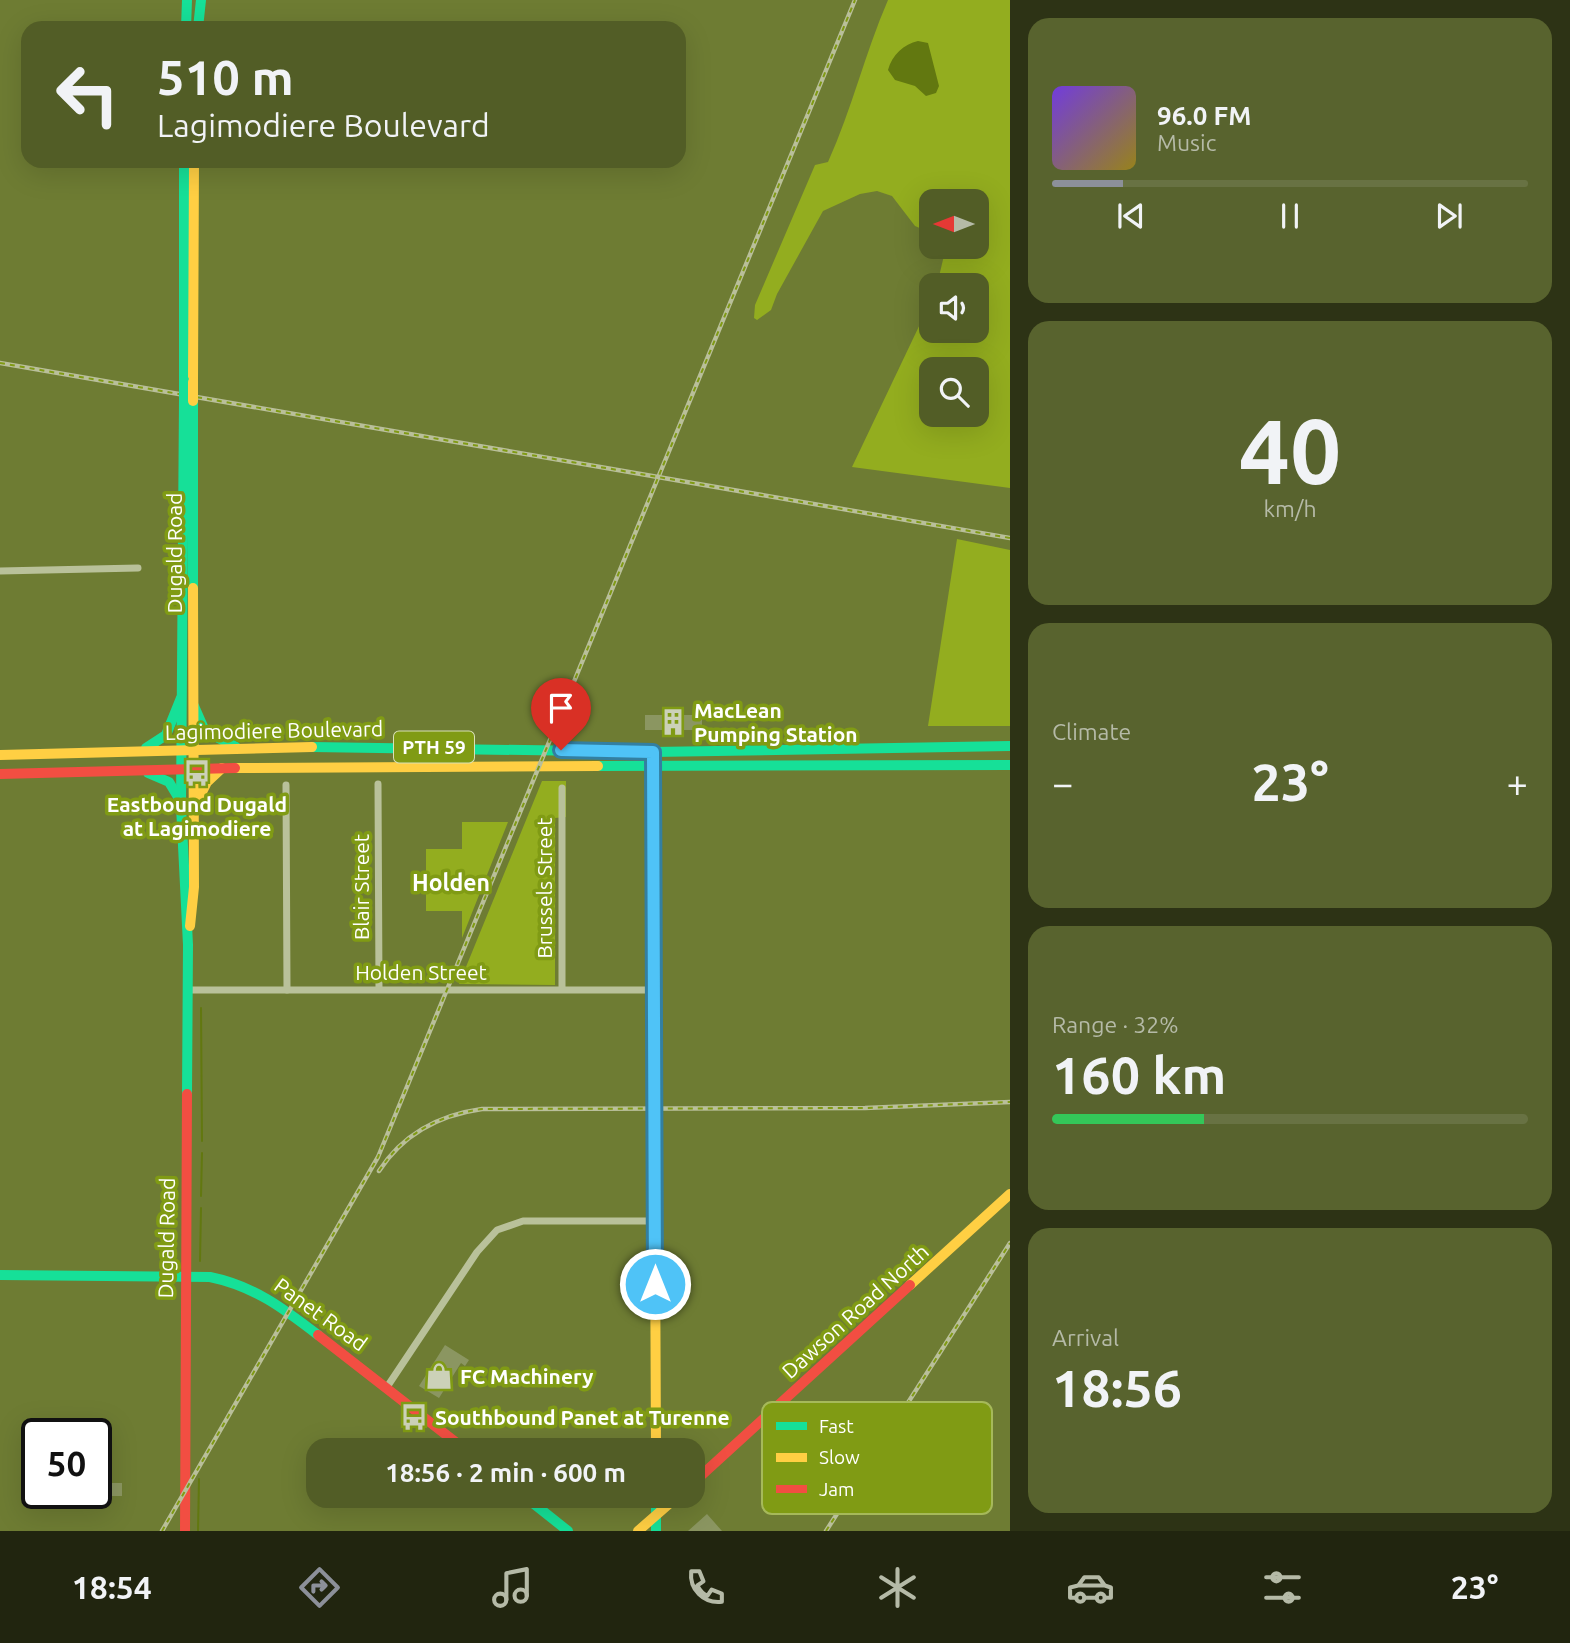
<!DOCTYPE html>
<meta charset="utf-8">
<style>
:root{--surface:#525d26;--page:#58632e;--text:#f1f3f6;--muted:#b5baa7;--line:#687243;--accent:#8c9099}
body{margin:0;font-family:Ubuntu,sans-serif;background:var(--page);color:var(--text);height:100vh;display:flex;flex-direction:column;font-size:26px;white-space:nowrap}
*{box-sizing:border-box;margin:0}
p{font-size:23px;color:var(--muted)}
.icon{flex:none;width:38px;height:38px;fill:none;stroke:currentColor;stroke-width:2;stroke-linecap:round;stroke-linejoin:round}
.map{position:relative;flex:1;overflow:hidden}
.side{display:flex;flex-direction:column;gap:18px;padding:18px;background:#2d3315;width:560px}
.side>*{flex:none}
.hud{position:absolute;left:21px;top:21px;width:665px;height:147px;border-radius:21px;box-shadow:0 7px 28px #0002;background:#525d26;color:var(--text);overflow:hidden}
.needle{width:46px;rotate:270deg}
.buttons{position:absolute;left:919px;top:189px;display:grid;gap:14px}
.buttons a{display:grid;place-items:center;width:70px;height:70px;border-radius:14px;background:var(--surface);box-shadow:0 7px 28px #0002;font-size:35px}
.speed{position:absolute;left:21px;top:1418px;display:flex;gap:14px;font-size:35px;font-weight:700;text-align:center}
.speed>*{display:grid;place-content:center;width:91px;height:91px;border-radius:50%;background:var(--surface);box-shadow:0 7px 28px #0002;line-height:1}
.speed .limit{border:4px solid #111;border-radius:10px;background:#fff;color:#111}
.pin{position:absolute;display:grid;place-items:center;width:60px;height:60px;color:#fff;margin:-72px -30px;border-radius:50% 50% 50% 0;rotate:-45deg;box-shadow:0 0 7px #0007}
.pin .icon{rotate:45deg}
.me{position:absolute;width:77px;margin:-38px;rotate:0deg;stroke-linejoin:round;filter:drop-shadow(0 0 5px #0008)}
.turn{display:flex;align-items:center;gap:24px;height:147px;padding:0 21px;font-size:32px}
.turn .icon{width:91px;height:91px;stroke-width:2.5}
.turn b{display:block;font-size:49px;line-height:60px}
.big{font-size:52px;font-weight:600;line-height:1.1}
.side .tile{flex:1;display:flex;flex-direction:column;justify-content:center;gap:10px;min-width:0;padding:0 24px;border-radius:21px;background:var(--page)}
.side .dial{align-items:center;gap:0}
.dial b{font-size:91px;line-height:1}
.song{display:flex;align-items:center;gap:21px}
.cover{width:84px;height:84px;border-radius:10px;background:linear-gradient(135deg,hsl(260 70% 55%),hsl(50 70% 35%))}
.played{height:7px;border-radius:4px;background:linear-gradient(90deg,var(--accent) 15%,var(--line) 15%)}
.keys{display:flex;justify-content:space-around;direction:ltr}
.heat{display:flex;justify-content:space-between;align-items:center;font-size:38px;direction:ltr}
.charge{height:10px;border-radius:5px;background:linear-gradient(90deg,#34c759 32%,var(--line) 0)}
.trip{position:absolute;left:306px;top:1438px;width:399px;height:70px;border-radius:21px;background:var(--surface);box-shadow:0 7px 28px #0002;font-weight:600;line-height:70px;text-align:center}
.dock{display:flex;height:112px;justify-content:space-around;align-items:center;background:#21250f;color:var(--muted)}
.dock .icon{width:49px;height:49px}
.dock .current{color:var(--accent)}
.dock b{font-size:32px;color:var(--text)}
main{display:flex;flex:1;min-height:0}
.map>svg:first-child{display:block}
.green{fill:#93ad1f;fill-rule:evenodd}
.water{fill:#627810}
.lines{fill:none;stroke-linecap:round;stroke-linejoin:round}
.stream{stroke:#627810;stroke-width:2}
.building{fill:#8b9661}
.street{stroke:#b9c19a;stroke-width:7}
.fast{stroke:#16e098;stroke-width:10}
.slow{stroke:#ffcf43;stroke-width:10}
.jam{stroke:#f24e42;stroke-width:10}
.rail-casing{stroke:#b9bf9a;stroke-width:4.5}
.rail{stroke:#809b14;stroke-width:2;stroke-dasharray:5;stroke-linecap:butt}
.fast-bridge{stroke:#16e098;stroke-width:10}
.slow-bridge{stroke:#ffcf43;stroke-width:10}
.route-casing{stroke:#337fa1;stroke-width:18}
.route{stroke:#4fc3f7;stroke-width:12}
.labels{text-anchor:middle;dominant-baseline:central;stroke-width:7;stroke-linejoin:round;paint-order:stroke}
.shield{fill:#809b14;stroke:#d9e1b8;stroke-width:2}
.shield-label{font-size:19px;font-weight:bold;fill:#fff}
.street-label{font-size:21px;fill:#fff;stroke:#809b14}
.poi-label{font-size:21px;font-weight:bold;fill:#fff;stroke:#809b14;text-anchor:start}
.neighbourhood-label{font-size:23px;font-weight:bold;fill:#fff;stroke:#809b14}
.key{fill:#809b14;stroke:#a6b95a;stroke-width:2}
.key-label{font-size:19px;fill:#fff}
</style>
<main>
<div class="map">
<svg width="1010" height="1531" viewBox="0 0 1010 1531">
<rect width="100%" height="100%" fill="#6e7c33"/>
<g class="green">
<path d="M888,0H1010V488L852,467L931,301V331H976V285H937L946,247H976V201H931V233L915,226L892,196L877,191L860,194L823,211L777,294L771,310L757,320L754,318L755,305L815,165L828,162C852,109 865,53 888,0ZM931,369H976V415H931Z"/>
<polygon points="957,539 1010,550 1010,726 928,726"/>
<polygon points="542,781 566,781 566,817 555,818 555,985 459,984"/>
<polygon points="462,822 508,822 462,938 462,911 426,911 426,849 462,849"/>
</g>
<path class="water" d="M918,41L928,43L939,86L936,93L926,96L915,86L895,80L888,70C892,55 904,44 918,41Z"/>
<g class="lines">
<g class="stream">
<polyline points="201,1008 202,1141"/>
<polyline points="201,1196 202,1153"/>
<polyline points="200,1261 201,1208"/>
<polyline points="198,1531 199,1479"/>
</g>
</g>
<g class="building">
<rect x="645" y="715" width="57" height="15"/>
<polygon points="445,1345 469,1360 465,1366 461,1363 439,1398 419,1386"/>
<rect x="96" y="1483" width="26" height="13"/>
<polygon points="707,1514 722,1531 688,1531"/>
</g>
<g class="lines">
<g class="street">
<polyline points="0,571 138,568"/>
<polyline points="378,784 379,989"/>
<polyline points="286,785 287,990"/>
<polyline points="562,989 562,788"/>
<polyline points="187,990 654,990"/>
<polyline points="387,1387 477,1252 497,1230 523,1221 655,1221"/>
</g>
<g class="fast">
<polyline points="186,28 187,0"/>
<polyline points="198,28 201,0"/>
<polyline points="184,161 184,380"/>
<polyline points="184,399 181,806 188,945 187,1094"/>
<polyline points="193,401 193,588"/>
<polyline points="194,706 205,731 236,747"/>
<polyline points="312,747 653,752 1010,746"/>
<polyline points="146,748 166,735 181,698"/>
<polyline points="653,757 655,1231"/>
<polyline points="598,766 1010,765"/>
<polyline points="148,773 169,782 181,802"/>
<path d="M0,1275L210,1277C254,1286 283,1308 318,1335"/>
<polyline points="524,1496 568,1531"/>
<polyline points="656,1496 656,1531"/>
</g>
<g class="slow">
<polyline points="193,382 194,161"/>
<polyline points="0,755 312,747"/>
<polyline points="235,768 598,766"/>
<polyline points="194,808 207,782 222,768"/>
<polyline points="190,926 194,887 193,588"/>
<polyline points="655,1231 656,1451"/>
<polyline points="910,1285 1010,1194"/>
<polyline points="638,1531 678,1496"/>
</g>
<g class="jam">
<polyline points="0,774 235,768"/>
<polyline points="318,1335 467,1451"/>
<polyline points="693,1483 910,1285"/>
<polyline points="185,1531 187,1094"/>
</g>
<defs>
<g id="rail">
<polyline points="0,363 1010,538"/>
<path d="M379,1171C403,1134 439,1115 482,1109L865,1108L1010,1102"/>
<polyline points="162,1531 378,1157 855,0"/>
<polyline points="826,1531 1010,1243"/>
</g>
</defs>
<use href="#rail" class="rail-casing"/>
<use href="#rail" class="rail"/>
<polyline class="fast-bridge" points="184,380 184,399"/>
<polyline class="slow-bridge" points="193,382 193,401"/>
</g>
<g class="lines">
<defs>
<polyline id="route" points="561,750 653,752 655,1284"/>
</defs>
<use href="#route" class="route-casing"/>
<use href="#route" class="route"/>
</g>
<defs>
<symbol id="building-bare" viewBox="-9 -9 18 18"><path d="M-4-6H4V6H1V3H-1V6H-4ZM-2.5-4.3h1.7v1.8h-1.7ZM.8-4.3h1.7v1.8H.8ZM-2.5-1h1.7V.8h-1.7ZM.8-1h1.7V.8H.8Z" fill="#ccd1b8" stroke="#809b14" stroke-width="2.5" paint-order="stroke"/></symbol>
<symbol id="bus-bare" viewBox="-9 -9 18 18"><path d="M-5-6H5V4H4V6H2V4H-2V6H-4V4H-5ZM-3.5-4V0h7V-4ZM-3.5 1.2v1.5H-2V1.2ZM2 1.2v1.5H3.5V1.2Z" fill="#ccd1b8" stroke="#809b14" stroke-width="2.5" paint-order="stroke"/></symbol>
<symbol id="shop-bare" viewBox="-9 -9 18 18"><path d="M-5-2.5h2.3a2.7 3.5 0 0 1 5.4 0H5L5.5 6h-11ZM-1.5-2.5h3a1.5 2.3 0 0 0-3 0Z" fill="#ccd1b8" stroke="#809b14" stroke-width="2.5" paint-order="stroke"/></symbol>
</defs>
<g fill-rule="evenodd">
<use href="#building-bare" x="654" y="703" width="38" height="38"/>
<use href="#bus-bare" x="178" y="754" width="38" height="38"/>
<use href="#shop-bare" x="420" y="1357" width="38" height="38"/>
<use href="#bus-bare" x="395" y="1398" width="38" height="38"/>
</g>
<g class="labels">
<rect class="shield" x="394" y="731.5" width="80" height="31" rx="5"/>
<g class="shield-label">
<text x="434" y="747">PTH 59</text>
</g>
<g class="street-label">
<text transform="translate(174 553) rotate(-90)">Dugald Road</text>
<text transform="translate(274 730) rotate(-1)">Lagimodiere Boulevard</text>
<text transform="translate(361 887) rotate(-90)">Blair Street</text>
<text transform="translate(544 888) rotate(-90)">Brussels Street</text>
<text x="421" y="972">Holden Street</text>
<text transform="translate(166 1238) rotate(-89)">Dugald Road</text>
<text transform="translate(855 1311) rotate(-42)">Dawson Road North</text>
<text transform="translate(321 1314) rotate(36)">Panet Road</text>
</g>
<g class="poi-label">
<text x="694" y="710">MacLean<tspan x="694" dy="24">Pumping Station</tspan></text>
<text x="197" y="804" text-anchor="middle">Eastbound Dugald<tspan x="197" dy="24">at Lagimodiere</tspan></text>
<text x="460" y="1376">FC Machinery</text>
<text x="435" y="1417">Southbound Panet at Turenne</text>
</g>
<g class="neighbourhood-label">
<text x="451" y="882">Holden</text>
</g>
</g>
<rect x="762" y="1402" width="230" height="112" rx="10" class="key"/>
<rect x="776" y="1422" width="31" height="8" fill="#16e098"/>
<rect x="776" y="1453" width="31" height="9" fill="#ffcf43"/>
<rect x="776" y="1485" width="31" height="8" fill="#f24e42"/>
<g class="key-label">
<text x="819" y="1433">Fast</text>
<text x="819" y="1464">Slow</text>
<text x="819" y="1496">Jam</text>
</g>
</svg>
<div class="buttons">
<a><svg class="needle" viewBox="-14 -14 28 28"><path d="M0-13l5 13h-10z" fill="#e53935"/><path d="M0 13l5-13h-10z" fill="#b5baa7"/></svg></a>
<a><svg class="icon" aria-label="sound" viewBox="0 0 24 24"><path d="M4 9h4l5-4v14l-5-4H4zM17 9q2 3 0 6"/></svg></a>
<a><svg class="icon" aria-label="search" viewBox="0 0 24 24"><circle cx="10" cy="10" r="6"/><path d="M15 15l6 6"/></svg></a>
</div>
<div class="speed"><div class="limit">50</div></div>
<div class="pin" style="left:561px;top:750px;background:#d93025"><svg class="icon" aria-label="arrive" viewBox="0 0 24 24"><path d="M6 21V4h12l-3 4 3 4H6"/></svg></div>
<svg class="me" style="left:655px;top:1284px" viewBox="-20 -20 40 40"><circle r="17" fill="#4fc3f7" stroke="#fff" stroke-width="3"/><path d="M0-11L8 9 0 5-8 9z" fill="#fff"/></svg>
<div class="trip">18:56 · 2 min · 600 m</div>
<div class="hud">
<div class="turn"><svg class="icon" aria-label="left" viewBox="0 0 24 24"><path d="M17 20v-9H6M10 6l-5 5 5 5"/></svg><div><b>510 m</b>Lagimodiere Boulevard</div></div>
</div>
</div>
<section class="side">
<div class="tile">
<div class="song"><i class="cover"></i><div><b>96.0 FM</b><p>Music</p></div></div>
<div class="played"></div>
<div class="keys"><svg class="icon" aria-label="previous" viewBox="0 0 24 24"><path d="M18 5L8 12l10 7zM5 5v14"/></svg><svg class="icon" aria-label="pause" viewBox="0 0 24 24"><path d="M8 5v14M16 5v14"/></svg><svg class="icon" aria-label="next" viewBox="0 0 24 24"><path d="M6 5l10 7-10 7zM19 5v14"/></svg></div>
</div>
<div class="tile dial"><b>40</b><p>km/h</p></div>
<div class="tile"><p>Climate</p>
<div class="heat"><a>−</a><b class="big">23°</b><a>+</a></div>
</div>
<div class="tile"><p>Range · 32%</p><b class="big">160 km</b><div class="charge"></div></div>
<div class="tile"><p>Arrival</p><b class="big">18:56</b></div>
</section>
</main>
<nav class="dock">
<b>18:54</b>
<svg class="icon current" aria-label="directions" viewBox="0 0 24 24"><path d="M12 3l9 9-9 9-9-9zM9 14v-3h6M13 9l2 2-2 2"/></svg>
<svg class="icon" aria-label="music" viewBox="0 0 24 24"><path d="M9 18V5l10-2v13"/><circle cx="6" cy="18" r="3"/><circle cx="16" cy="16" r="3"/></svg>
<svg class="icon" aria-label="phone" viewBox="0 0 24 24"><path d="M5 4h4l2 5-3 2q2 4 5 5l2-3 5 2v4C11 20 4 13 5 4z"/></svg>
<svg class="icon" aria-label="climate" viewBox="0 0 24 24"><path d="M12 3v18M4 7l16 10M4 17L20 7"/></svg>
<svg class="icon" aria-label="car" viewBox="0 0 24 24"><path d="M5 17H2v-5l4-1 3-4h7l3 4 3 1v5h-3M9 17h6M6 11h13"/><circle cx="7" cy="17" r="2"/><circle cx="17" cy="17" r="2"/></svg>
<svg class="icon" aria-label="filters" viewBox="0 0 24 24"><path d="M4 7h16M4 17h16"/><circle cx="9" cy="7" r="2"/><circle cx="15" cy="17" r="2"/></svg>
<b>23°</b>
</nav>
